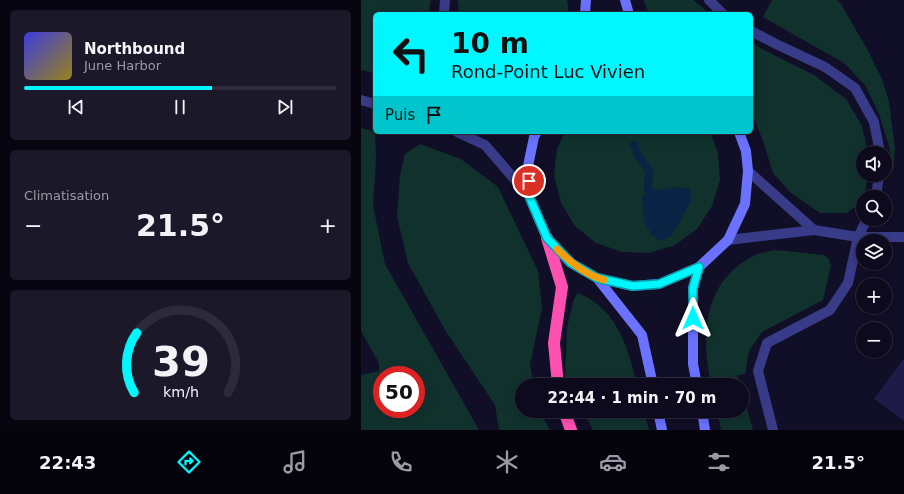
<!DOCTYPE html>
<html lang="fr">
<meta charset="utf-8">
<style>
:root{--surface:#0d0a1d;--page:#1b182a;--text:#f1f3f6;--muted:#9a9aa4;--line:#2d2b3b;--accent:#00f7ff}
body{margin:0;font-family:"DejaVu Sans",sans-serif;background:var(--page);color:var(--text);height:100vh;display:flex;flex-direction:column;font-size:15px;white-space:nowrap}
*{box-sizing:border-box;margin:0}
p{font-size:13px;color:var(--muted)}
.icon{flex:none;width:22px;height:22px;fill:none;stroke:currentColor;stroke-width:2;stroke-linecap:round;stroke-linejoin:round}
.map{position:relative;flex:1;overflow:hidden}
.details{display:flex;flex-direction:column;gap:10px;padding:10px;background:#070610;width:361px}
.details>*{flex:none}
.guide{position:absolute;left:12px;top:12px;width:380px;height:122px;border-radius:6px;box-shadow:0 2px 10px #0003,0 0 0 1px var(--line);background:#00f7ff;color:#111;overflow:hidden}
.buttons{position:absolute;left:495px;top:146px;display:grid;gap:8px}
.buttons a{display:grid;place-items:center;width:36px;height:36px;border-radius:50%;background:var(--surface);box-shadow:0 2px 10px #0003,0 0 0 1px var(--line);font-size:20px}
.speed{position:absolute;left:12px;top:366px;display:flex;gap:8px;font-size:20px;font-weight:700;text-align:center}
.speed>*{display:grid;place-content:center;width:52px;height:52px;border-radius:50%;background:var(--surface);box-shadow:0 2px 10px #0003,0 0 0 1px var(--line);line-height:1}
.speed .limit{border:6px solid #d22;background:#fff;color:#111}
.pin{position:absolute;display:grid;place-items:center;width:34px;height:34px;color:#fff;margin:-17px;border:2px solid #fff;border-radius:50%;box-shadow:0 1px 4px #0007}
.me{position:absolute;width:44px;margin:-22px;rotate:0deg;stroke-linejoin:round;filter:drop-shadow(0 0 3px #0008)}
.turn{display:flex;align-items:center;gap:14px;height:84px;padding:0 12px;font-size:18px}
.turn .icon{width:52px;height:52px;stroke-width:2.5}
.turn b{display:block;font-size:28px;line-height:34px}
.then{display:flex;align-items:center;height:38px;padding:0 12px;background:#0003;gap:8px;font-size:15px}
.big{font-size:30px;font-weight:600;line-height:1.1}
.details .card{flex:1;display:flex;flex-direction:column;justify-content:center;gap:6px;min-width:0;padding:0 14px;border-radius:6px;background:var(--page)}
.details .dial{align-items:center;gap:0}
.dial svg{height:104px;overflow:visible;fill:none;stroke:var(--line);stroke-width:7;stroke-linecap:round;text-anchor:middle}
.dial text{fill:var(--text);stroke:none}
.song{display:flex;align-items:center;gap:12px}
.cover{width:48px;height:48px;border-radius:6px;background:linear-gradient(135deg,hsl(240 70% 55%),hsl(50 70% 35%))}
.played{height:4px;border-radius:2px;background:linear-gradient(90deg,var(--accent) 60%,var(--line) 60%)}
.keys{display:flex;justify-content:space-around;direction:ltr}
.heat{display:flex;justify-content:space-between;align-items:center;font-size:22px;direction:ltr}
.trip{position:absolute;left:154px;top:378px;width:234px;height:40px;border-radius:20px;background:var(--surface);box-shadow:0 2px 10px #0003,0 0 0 1px var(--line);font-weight:600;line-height:40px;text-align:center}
.dock{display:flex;height:64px;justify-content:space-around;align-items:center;background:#05040c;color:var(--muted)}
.dock .icon{width:28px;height:28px}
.dock .on{color:var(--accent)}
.dock b{font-size:18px;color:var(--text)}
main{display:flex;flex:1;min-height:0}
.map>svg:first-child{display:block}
.green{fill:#11312d;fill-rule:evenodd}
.water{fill:#092345}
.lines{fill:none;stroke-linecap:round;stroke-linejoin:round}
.stream{stroke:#092345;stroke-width:8}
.building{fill:#201a48}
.minor{stroke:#383b87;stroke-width:10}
.secondary{stroke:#6b72ff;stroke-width:10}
.motorway{stroke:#ff4fb0;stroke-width:12}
.route-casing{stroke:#00a1a6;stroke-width:10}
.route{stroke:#00f7ff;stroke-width:7}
.slow{stroke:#f59e0b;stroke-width:7}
</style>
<main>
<section class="details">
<div class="card">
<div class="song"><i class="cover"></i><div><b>Northbound</b><p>June Harbor</p></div></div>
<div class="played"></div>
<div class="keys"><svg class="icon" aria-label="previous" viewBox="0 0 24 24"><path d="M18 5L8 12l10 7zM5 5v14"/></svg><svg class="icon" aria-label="pause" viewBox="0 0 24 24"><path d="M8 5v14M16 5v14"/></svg><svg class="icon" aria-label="next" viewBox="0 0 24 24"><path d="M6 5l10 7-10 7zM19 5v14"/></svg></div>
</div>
<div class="card"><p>Climatisation</p>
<div class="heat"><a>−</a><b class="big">21.5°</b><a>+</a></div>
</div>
<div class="card dial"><svg viewBox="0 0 100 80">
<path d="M14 69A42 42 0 1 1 86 69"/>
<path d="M14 69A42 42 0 0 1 16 23" stroke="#00f7ff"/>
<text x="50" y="56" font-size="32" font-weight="700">39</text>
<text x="50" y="72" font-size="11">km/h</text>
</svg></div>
</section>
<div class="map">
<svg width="543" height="430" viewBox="0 0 543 430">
<rect width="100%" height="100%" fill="#110e27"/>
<g class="green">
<polygon points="0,0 70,0 67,14 14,14 14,73 0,70"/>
<polygon points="97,0 206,0 208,14 98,14"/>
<polygon points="283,0 332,0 349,14 289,14 284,5"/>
<polygon points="411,0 476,0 480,4 506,49 521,79 528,102 534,149 532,173 528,146 518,114 504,85 483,63 402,17"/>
<polygon points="390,42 403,50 453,75 485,99 501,126 507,153 502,153 502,175 507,175 503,197 502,197 502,201 486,213 459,213 430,193 412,173 402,141 390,111"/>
<path d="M0,128L14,132L15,160L12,205L24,264L118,430H0V375L18,371V363L0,331ZM21,375H55V409H21Z"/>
<polygon points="204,132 349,132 357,153 359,180 351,206 336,229 314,245 288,253 261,252 235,243 214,226 200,203 193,176 196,149"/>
<polygon points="59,144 100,159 137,187 177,271 181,308 169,365 173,385 161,385 161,411 178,411 189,430 138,430 134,405 84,330 47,263 36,216 39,175 44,154"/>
<path d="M415,250L463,255L468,259L470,266L462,300L401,332L388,351L384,374L376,375L379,385H350C342,346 340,300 372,270C379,264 388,257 397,254C403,252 410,251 415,250Z"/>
<path d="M217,293C256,308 267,348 276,385H208L204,377L206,327L213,299Z"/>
<polygon points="381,391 392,430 360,430 356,411 381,411"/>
<polygon points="222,411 283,411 288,430 232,430"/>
</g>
<polygon class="water" points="317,187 329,189 330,201 311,235 300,241 290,234 283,220 281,197 287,189 300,190"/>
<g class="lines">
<polyline class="stream" points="273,145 278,157 288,170 287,189"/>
</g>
<polygon class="building" points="543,358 543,421 513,399"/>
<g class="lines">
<g class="minor">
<polyline points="348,0 362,14"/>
<polyline points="83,14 84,0"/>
<polyline points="390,31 415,44 464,67 494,88 513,122 519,153"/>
<polyline points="0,100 14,104"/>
<polyline points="96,132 124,145 168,196"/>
<polyline points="387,171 453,230"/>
<polyline points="515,197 518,175"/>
<polyline points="367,240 453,230 497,237 543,237"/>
<polyline points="412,430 397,371 406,343 469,310 487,283 497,237 506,219"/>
</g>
<g class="secondary">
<polyline points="264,0 268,14"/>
<polyline points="224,14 225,0"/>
<polyline points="176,132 173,137 167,166 168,196 186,238 210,263 236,278 271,286 298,284 338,267 367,240 384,204 387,171 385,151 378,132"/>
<polyline points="236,278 281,335 292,385"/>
<polyline points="336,385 332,364 332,288 338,267"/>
<polyline points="297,411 301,430"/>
<polyline points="341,411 344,430"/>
</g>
<g class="motorway">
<polyline points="186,238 201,287 193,343 197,385"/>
<polyline points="203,411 210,430"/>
</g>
</g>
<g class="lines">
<defs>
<polyline id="route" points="168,181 168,196 186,238 210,263 236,278 272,286 298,284 338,267 332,288 332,318"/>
</defs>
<use href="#route" class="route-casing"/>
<use href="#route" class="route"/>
<path class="slow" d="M196,249C209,262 224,275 243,280"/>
</g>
</svg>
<div class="buttons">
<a><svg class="icon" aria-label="sound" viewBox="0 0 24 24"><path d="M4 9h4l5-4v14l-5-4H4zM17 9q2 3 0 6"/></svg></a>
<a><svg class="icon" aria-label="search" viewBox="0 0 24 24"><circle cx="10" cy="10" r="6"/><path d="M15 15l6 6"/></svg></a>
<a><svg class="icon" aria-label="layers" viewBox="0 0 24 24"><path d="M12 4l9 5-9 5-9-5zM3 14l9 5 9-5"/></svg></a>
<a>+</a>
<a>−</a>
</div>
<div class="speed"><div class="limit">50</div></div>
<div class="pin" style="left:168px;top:181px;background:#d93025"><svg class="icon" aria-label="arrive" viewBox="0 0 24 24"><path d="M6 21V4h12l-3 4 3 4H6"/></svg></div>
<svg class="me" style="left:332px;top:318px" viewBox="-20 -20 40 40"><path d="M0-17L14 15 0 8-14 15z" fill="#00f7ff" stroke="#fff" stroke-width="4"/></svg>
<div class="trip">22:44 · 1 min · 70 m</div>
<div class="guide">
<div class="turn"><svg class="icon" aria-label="left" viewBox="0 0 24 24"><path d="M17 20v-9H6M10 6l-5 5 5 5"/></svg><div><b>10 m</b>Rond-Point Luc Vivien</div></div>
<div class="then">Puis<svg class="icon" aria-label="arrive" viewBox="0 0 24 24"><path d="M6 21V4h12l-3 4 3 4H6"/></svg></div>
</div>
</div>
</main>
<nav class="dock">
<b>22:43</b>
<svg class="icon on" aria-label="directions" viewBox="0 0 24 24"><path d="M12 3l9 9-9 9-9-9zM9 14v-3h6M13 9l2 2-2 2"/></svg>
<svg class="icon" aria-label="music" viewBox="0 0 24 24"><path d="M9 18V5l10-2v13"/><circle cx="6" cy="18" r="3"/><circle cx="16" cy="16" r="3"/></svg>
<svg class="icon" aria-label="phone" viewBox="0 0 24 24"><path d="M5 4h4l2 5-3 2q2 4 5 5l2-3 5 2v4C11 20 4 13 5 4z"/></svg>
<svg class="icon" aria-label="climate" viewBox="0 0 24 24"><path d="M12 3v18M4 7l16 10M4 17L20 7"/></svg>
<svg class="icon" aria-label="car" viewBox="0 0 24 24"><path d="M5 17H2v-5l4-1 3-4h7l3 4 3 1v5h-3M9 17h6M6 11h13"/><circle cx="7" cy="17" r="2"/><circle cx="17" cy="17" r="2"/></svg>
<svg class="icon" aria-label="filters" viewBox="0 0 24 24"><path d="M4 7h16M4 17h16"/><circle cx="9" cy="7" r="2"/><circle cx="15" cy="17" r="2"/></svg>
<b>21.5°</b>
</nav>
